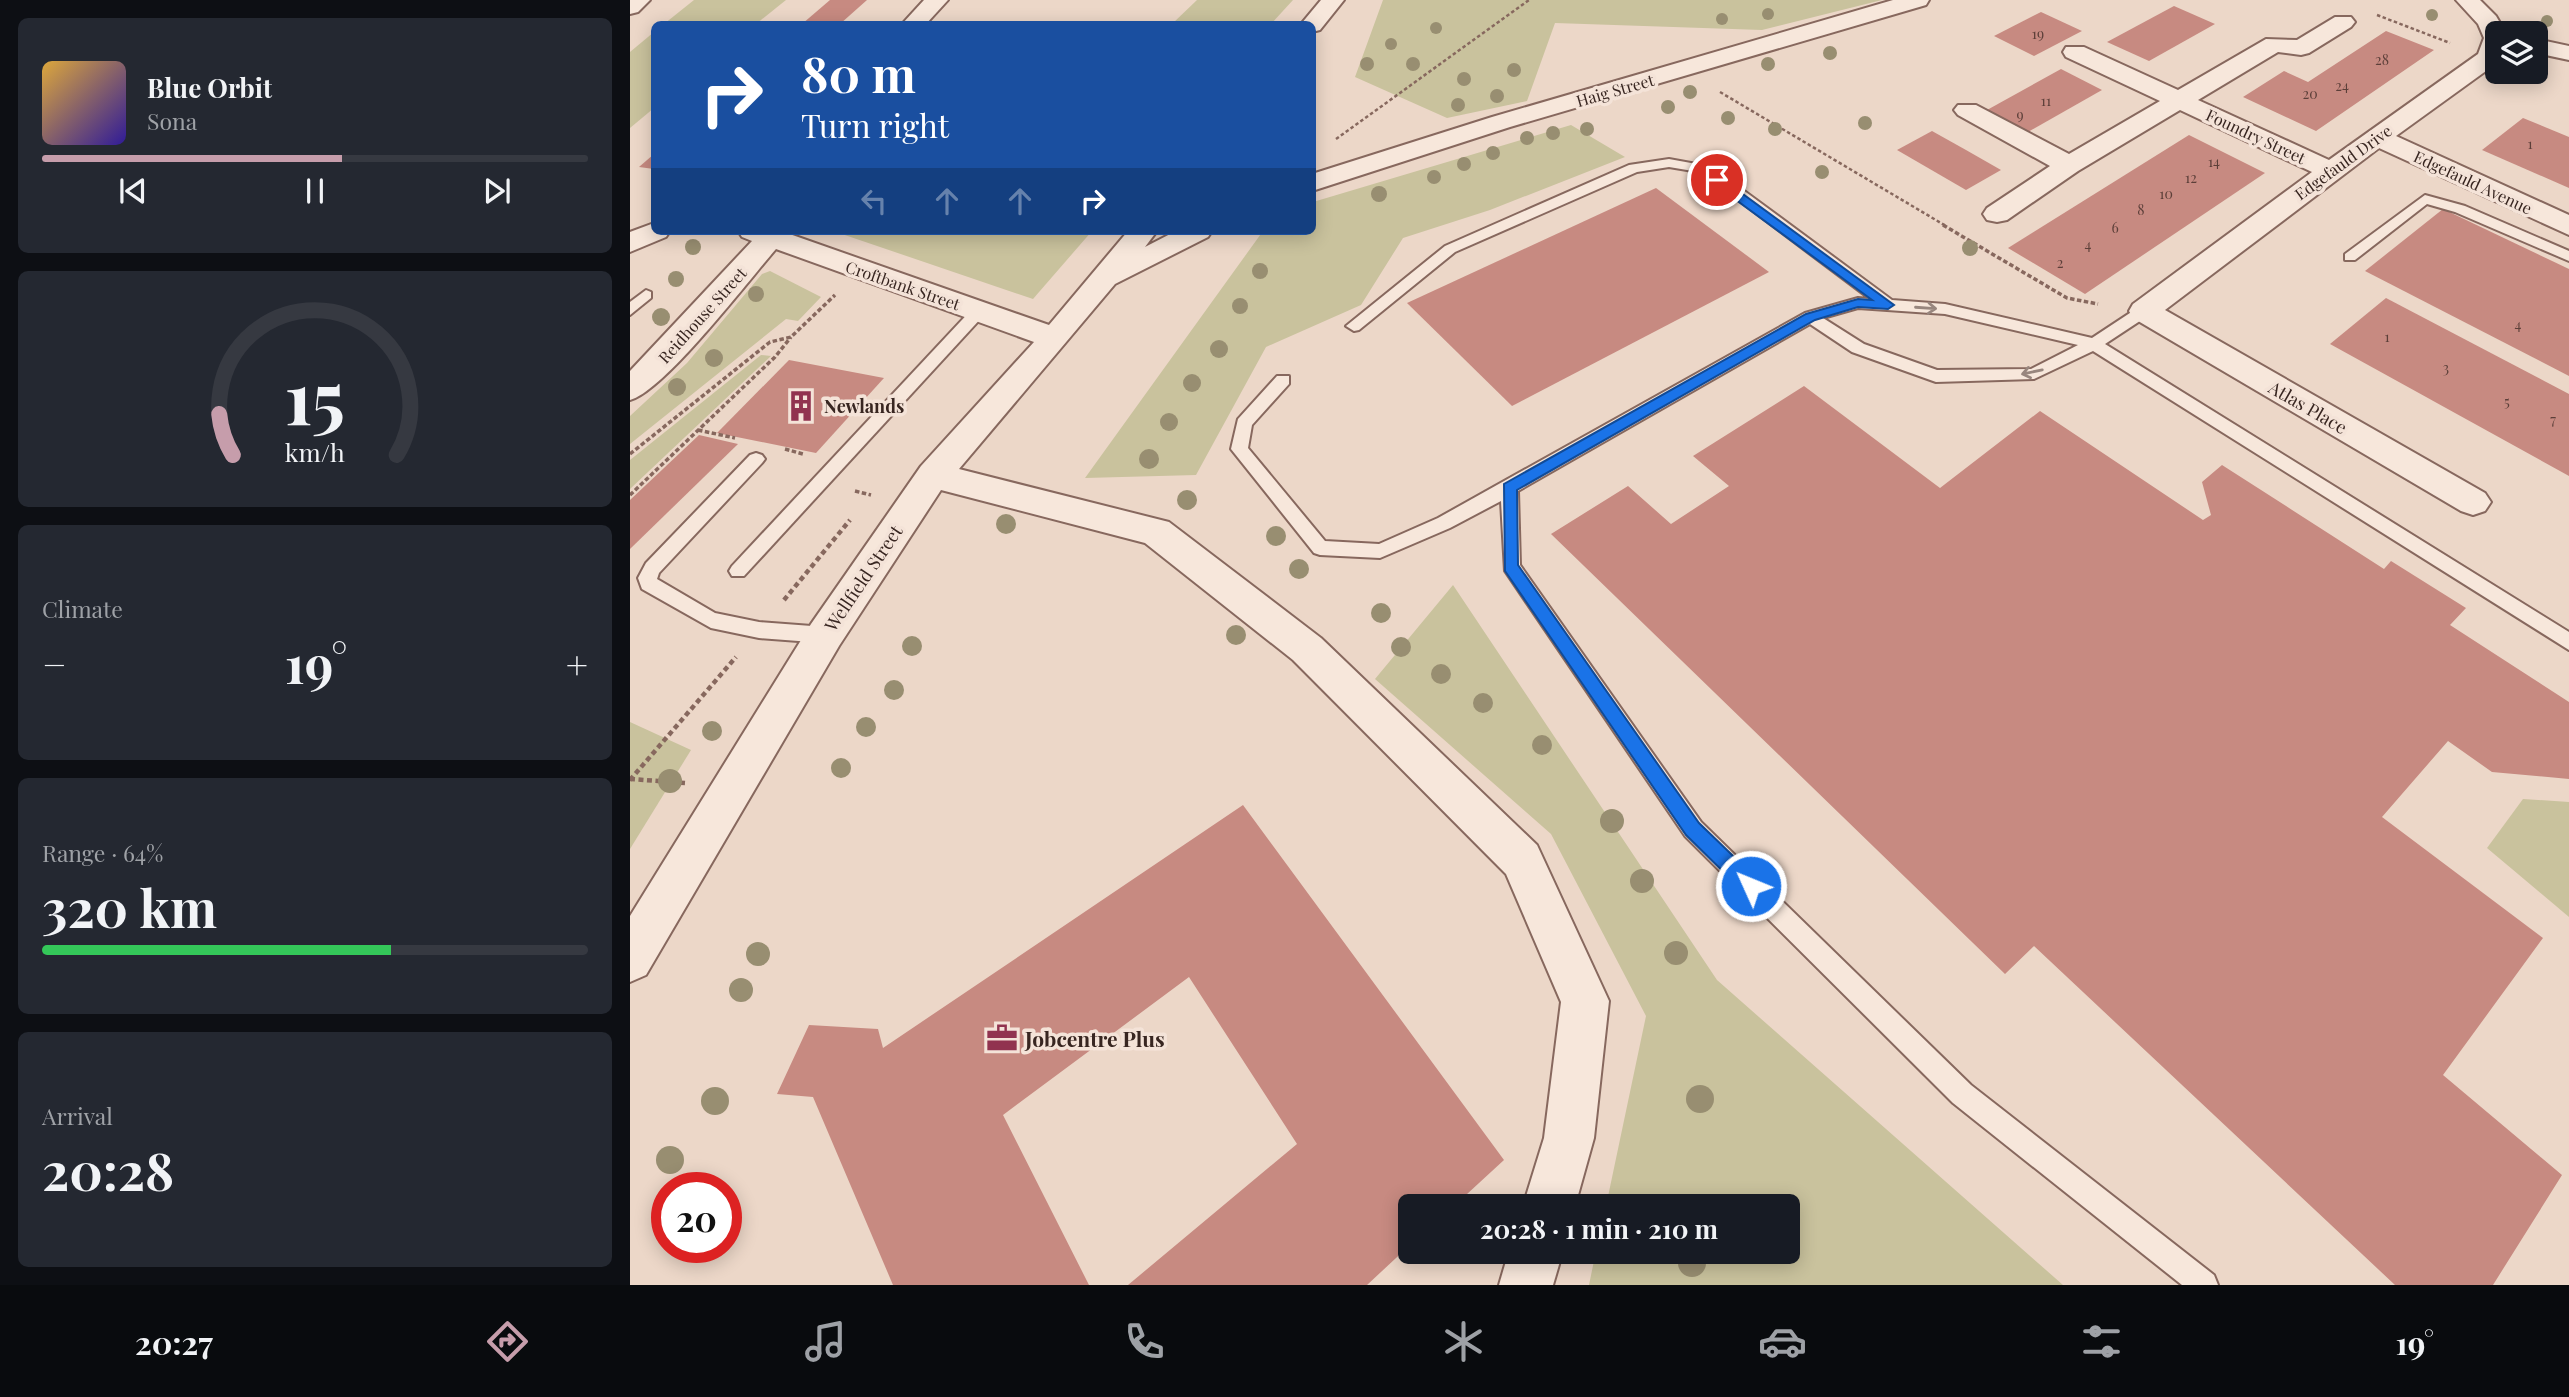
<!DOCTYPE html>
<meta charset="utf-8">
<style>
:root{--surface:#171b24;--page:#242831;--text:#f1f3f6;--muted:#9ea1a6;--line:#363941;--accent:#c69dab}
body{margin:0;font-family:"Playfair Display",serif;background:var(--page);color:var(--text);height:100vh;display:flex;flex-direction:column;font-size:26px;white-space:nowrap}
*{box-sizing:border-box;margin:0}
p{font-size:23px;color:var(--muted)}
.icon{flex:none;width:38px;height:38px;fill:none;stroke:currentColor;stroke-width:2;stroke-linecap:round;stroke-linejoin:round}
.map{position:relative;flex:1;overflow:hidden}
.drawer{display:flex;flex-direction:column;gap:18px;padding:18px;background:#0d0f14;width:630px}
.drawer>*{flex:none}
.top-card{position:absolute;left:21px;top:21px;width:665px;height:214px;border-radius:10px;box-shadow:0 4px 18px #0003;background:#1a4fa0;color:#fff;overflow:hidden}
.controls{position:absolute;left:1855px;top:21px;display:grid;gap:14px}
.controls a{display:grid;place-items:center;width:63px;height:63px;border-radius:10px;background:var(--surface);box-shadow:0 4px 18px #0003;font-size:35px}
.speed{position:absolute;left:21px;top:1172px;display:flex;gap:14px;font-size:35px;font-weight:700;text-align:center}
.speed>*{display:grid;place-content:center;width:91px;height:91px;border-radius:50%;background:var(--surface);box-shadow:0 4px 18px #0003;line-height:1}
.speed .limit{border:10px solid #d22;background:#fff;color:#111}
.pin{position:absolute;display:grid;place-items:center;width:60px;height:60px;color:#fff;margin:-30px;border:4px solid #fff;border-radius:50%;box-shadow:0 2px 7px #0007}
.me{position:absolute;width:77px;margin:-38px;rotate:314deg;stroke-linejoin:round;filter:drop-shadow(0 0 5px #0008)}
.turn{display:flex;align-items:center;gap:24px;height:147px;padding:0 35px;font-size:32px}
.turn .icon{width:91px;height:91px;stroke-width:2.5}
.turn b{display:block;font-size:49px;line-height:60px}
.lanes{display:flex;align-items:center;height:66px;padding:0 35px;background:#0003;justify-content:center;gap:35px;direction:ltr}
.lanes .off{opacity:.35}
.big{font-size:52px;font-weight:700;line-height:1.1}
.drawer .card{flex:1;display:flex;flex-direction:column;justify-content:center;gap:10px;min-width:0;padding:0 24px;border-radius:10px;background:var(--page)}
.drawer .dial{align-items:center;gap:0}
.dial svg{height:182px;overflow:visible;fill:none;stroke:var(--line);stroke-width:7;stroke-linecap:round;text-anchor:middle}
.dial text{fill:var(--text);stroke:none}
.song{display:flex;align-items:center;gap:21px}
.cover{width:84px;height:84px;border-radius:10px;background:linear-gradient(135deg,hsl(40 70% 55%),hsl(250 70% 35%))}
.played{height:7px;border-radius:4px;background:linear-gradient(90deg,var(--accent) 55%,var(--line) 55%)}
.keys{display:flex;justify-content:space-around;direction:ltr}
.heat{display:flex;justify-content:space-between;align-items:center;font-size:38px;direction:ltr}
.charge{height:10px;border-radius:5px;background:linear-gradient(90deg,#34c759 64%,var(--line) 0)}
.trip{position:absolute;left:768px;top:1194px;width:402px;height:70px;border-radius:10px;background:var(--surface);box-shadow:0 4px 18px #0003;font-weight:700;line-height:70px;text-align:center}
.dock{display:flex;height:112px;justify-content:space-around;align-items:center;background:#090b0e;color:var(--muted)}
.dock .icon{width:49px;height:49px}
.dock .on{color:var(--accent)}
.dock b{font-size:32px;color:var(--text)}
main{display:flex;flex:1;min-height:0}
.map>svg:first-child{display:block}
.green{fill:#c9c29d}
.building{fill:#c78a81}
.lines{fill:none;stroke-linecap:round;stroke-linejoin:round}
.service-casing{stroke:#87685e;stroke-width:4}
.minor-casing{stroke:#87685e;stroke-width:4}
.path-far2{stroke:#87685e;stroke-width:2.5;stroke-dasharray:3.5 2.5;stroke-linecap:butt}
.path-far1{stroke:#87685e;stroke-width:3.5;stroke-dasharray:4.5 2.5;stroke-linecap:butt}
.path{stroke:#87685e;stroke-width:4.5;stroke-dasharray:5 3.5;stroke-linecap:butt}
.service{fill:#f7e7db;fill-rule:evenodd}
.minor{fill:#f7e7db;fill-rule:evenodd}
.tree{fill:#988e71}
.oneway{stroke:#98867e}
.route{fill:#1a73e8;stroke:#114b97;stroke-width:2}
.labels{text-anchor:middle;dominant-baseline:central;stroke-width:7;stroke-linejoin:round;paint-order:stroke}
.number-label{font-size:14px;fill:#5c3f39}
.far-street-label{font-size:16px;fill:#382621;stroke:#f4e3d8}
.poi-label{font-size:18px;font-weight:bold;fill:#382621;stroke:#f4e3d8;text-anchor:start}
.street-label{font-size:18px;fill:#382621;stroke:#f4e3d8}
.near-poi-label{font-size:21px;font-weight:bold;fill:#382621;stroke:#f4e3d8;text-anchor:start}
</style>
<main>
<section class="drawer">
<div class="card">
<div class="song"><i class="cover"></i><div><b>Blue Orbit</b><p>Sona</p></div></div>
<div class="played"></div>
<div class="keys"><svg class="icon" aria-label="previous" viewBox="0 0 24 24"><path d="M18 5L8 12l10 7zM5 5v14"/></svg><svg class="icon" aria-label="pause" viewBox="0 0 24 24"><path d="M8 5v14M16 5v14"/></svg><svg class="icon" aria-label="next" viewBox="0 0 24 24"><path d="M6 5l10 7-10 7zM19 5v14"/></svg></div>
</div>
<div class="card dial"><svg viewBox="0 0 100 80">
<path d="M14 69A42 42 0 1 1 86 69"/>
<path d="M14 69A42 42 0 0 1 8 51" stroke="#c69dab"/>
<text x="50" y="56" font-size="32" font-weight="700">15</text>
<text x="50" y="72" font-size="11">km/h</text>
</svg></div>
<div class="card"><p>Climate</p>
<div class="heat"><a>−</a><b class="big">19°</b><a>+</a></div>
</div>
<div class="card"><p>Range · 64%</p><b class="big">320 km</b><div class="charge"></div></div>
<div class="card"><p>Arrival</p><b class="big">20:28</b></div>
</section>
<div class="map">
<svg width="1939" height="1285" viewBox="0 0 1939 1285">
<rect width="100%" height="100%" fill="#ecd7c8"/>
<g class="green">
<polygon points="64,0 156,0 126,24 34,24"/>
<polygon points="567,0 663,0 641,24 542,24"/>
<polygon points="753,0 1252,0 1132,30 925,23 897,101 817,118 725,77"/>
<polygon points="24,32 24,108 0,128 0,52"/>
<polygon points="941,125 995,157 860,210 773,238 731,305 636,347 566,475 455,478 633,231 682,231 683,202"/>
<polygon points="203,231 462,231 403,299"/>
<polygon points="140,271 191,297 168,321 156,319 0,444 0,416 57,363 132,274"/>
<polygon points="131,355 141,356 0,489 0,460"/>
<polygon points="823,585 1087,980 1433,1285 959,1285 966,1251 1158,1251 1158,1206 976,1206 1016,1016 921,834 745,679"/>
<polygon points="0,722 61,750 0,849"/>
<polygon points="1893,799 1939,802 1939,917 1857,848"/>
</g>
<g class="building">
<polygon points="200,0 237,0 210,24 172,24"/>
<polygon points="1544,6 1585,24 1519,61 1477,42"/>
<polygon points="1411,12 1452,31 1404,56 1364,36"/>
<polygon points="1756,31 1804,50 1686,131 1613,97 1654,71 1678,82"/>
<polygon points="1431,69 1472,90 1398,132 1357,110"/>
<polygon points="1893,118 1939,137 1939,188 1852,150"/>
<polygon points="1302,131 1336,150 1371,170 1336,190 1267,150"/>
<polygon points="1559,135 1635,173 1455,294 1378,248"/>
<polygon points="24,154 24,169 9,167"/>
<polygon points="1026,188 1139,272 882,406 777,303"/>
<polygon points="1813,209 1939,269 1939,376 1735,271"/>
<polygon points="1756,298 1939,394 1939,476 1700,344"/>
<polygon points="159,360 254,378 186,453 87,433"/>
<polygon points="1174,386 1310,488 1410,411 1573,520 1581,515 1572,482 1592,465 1754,569 1761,561 1836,608 1820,625 1939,702 1939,779 1862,772 1818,741 1752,817 1913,938 1813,1075 1932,1175 1863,1285 1765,1285 1404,946 1375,974 921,534 998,486 1041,524 1099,486 1063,456"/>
<polygon points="69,435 108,444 0,549 0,500"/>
<polygon points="613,805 874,1160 824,1206 780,1206 780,1245 737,1285 498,1285 667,1144 559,977 373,1115 459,1285 263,1285 183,1097 147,1094 179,1025 248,1029 253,1048"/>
</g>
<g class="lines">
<defs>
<g id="service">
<path d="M1039,159L1072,165L1113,190L1262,300L1315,304L1462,338L1509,307H1519V315L1475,344L1939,632V650L1463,351L1404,379L1306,382L1222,352L1180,324L888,491L890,565L1071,822L1341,1085L1584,1275L1588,1285H1552L1323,1103L1055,836L875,571L871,501L820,528L750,558L690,555L684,553L601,449L608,419L647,376H659V384L622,425L618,448L695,541L749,544L808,518L1175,313L1228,298L1240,299L1103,196L1063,171L1039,167L1007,172L825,252L729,330L724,331L716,326L815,246L999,165ZM1228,308L1315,314L1448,345L1401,369L1307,370L1234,344L1193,318Z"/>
<polygon points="1795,195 1835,206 1939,251 1939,261 1825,212 1797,204 1725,260 1715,260 1715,254"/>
<polygon points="16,290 21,292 21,298 0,315 0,302"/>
<polygon points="349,306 354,307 354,315 114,576 102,576 99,571 102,566 344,307"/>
<polygon points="126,453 132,455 135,459 132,463 29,573 27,579 85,613 129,622 195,627 202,629 205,635 202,641 195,643 129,638 81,628 12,589 8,578 16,563 120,455"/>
</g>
<g id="minor">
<polygon points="0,0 20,0 8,12 0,14"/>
<polygon points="294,0 318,0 296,24 272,24"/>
<polygon points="691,0 714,0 690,30 682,32 682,24 671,24"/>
<polygon points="1263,0 1299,0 1296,5 880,127 682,191 682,174 862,117"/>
<polygon points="1826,0 1850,0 1866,16 1876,33 1867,33 1867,63 1766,136 1939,215 1939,235 1749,148 1535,310 1855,493 1861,502 1855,511 1843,515 1831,511 1503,318 1499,311 1503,304 1682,172 1550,110 1448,171 1377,220 1367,222 1357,220 1353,214 1357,208 1420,166 1328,115 1324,110 1328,105 1346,105 1439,154 1530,101 1436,57 1433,52 1436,47 1454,47 1548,90 1636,39 1667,40 1705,17 1721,17 1725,22 1721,27 1679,53 1671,55 1648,52 1568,100 1699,160 1848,54 1854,38 1848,24"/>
<polygon points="1906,39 1939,46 1939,60 1906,53"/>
<polygon points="24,223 24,231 40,231 36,237 0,252 0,232"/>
<path d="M108,231H151L419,325L498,231H527L515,247L546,231H582L578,237L485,284L329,469L539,522L691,638L907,845L979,1001L964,1138L945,1206H893L914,1138L931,1002L876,874L663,660L515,543L311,490L209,646L16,975L0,982V916L181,624L291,466L404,342L146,249C118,281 34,391 0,400V371L122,241L112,237Z"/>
<polygon points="879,1251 933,1251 923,1285 869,1285"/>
</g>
</defs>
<use href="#service" class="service-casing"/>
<use href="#minor" class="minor-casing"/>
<g class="path-far2">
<polyline points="1747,15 1820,43"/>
<polyline points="1090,92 1316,226"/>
<polyline points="706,139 899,0"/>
</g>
<g class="path-far1">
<polyline points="1313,225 1437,298 1468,304"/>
<polyline points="68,430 105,438"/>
<polyline points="155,449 173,454"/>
<polyline points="0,454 140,342 161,337 205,295"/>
<polyline points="225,491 241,495"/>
<polyline points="0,495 145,357 161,337"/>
</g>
<g class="path">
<polyline points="154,600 220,520"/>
<polyline points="0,779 55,783"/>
<polyline points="0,780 106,657"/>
</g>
<use href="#service" class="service"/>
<use href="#minor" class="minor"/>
</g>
<g class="tree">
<circle cx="1138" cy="14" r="6"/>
<circle cx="1802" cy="15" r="6"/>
<circle cx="1092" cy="19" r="6"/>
<circle cx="1917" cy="21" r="6"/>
<circle cx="806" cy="28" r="6"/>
<circle cx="761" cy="44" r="6"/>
<circle cx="1200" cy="53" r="7"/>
<circle cx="737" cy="64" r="7"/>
<circle cx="783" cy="64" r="7"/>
<circle cx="1138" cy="64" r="7"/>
<circle cx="884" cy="70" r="7"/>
<circle cx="834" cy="79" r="7"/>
<circle cx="1060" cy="92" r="7"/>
<circle cx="867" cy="96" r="7"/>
<circle cx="828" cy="105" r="7"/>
<circle cx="1038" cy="107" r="7"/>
<circle cx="1098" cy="118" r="7"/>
<circle cx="1235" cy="123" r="7"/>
<circle cx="957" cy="129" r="7"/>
<circle cx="1145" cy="129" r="7"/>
<circle cx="923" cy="133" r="7"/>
<circle cx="897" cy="138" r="7"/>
<circle cx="863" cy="153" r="7"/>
<circle cx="834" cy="164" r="7"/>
<circle cx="1192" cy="172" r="7"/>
<circle cx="804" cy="177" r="7"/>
<circle cx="749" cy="194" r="8"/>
<circle cx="63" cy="247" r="8"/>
<circle cx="1340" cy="248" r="8"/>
<circle cx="630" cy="271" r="8"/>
<circle cx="46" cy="279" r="8"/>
<circle cx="126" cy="294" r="8"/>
<circle cx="610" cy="306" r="8"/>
<circle cx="31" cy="317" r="9"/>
<circle cx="589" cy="349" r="9"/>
<circle cx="84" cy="358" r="9"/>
<circle cx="562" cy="383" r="9"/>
<circle cx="47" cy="387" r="9"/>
<circle cx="539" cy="422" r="9"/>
<circle cx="519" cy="459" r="10"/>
<circle cx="557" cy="500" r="10"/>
<circle cx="376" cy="524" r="10"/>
<circle cx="646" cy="536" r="10"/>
<circle cx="669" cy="569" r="10"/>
<circle cx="751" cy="613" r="10"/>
<circle cx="606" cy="635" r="10"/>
<circle cx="282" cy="646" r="10"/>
<circle cx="771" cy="647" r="10"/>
<circle cx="811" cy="674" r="10"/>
<circle cx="264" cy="690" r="10"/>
<circle cx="853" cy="703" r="10"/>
<circle cx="236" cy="727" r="10"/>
<circle cx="82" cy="731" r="10"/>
<circle cx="912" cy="745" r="10"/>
<circle cx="211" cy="768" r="10"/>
<circle cx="40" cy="781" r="12"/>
<circle cx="982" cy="821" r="12"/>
<circle cx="1012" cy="881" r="12"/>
<circle cx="1046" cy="953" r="12"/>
<circle cx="128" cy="954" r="12"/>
<circle cx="111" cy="990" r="12"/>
<circle cx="1070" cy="1099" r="14"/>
<circle cx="85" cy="1101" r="14"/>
<circle cx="40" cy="1160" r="14"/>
<circle cx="1062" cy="1263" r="14"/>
</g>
<defs><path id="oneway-shaft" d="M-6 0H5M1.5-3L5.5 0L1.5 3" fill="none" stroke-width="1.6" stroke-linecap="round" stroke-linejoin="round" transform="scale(1.75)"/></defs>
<g class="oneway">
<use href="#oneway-shaft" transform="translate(1296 308) rotate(4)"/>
<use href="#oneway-shaft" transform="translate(1402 372) rotate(168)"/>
</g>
<polygon class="route" points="1083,178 1091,178 1264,305 1258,309 1228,307 1185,320 887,490 888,565 1069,823 1127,879 1130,886 1127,892 1121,894 1114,892 1056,835 875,571 874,484 1176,314 1228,299 1242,300 1083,183"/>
<defs>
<symbol id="building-bare" viewBox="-9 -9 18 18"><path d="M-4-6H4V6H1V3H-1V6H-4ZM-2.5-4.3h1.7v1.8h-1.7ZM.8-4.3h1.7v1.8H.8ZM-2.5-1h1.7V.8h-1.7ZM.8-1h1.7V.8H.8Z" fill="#91334f" stroke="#f4e3d8" stroke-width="2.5" paint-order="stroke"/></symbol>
<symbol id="office-bare" viewBox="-9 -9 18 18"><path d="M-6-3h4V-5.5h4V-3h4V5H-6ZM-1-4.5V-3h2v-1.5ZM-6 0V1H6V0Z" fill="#91334f" stroke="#f4e3d8" stroke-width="2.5" paint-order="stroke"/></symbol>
</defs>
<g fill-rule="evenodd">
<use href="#building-bare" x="149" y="384" width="44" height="44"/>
<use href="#office-bare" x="350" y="1016" width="44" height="44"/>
</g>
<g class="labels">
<g class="number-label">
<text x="1408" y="33">19</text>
<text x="1752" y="59">28</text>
<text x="1712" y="85">24</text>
<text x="1680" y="93">20</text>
<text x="1416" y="100">11</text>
<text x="1390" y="114">9</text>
<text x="1900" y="143">1</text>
<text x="1584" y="161">14</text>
<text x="1561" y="177">12</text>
<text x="1536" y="193">10</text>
<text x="1511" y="209">8</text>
<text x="1485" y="227">6</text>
<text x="1458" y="244">4</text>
<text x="1430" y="262">2</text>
<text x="1888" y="324">4</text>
<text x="1757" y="336">1</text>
<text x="1816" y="367">3</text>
<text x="1877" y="401">5</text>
<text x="1923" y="419">7</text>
</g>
<g class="far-street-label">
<text transform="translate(985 90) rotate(-16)">Haig Street</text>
<text transform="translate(1626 136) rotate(25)">Foundry Street</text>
<text transform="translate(1713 162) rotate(-36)">Edgefauld Drive</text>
<text transform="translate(1843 182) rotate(25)">Edgefauld Avenue</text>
<text transform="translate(273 285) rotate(19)">Croftbank Street</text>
<text transform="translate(72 315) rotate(-48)">Reidhouse Street</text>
</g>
<g class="poi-label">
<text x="194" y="406">Newlands</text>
</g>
<g class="street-label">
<text transform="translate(1678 407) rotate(30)">Atlas Place</text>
<text transform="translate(233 578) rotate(-56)">Wellfield Street</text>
</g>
<g class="near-poi-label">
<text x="395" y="1038">Jobcentre Plus</text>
</g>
</g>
</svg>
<div class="controls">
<a><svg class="icon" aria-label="layers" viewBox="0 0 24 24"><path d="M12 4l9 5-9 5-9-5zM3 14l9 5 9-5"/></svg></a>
</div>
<div class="speed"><div class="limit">20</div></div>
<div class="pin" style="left:1087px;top:180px;background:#d93025"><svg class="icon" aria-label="arrive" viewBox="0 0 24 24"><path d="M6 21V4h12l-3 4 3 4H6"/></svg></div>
<svg class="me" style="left:1121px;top:886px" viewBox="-20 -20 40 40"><circle r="17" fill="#1a73e8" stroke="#fff" stroke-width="3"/><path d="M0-11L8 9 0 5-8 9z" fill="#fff"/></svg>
<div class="trip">20:28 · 1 min · 210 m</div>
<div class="top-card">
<div class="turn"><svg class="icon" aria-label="right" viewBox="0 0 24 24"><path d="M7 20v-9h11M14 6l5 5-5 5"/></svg><div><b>80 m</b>Turn right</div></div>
<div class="lanes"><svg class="icon off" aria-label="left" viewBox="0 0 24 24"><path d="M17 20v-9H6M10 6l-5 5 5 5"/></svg><svg class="icon off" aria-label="ahead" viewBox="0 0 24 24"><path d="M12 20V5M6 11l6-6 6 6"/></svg><svg class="icon off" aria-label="ahead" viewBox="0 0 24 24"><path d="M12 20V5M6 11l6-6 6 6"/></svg><svg class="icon" aria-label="right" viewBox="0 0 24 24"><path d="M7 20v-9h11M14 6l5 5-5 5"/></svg></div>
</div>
</div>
</main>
<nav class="dock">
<b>20:27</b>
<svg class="icon on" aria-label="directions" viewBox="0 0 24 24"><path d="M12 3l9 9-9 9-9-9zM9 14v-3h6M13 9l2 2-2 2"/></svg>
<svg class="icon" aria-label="music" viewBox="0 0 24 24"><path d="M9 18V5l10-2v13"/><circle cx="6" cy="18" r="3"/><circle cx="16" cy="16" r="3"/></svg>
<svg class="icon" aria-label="phone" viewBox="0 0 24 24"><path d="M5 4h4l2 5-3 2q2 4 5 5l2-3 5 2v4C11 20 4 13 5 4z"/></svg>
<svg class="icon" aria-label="climate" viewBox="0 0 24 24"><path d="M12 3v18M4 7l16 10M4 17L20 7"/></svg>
<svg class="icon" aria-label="car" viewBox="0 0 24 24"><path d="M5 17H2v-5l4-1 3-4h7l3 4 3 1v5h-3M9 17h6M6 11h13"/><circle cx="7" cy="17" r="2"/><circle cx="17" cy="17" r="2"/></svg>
<svg class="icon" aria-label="filters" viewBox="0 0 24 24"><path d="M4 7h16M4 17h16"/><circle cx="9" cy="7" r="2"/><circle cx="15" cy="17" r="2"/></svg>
<b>19°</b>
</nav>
